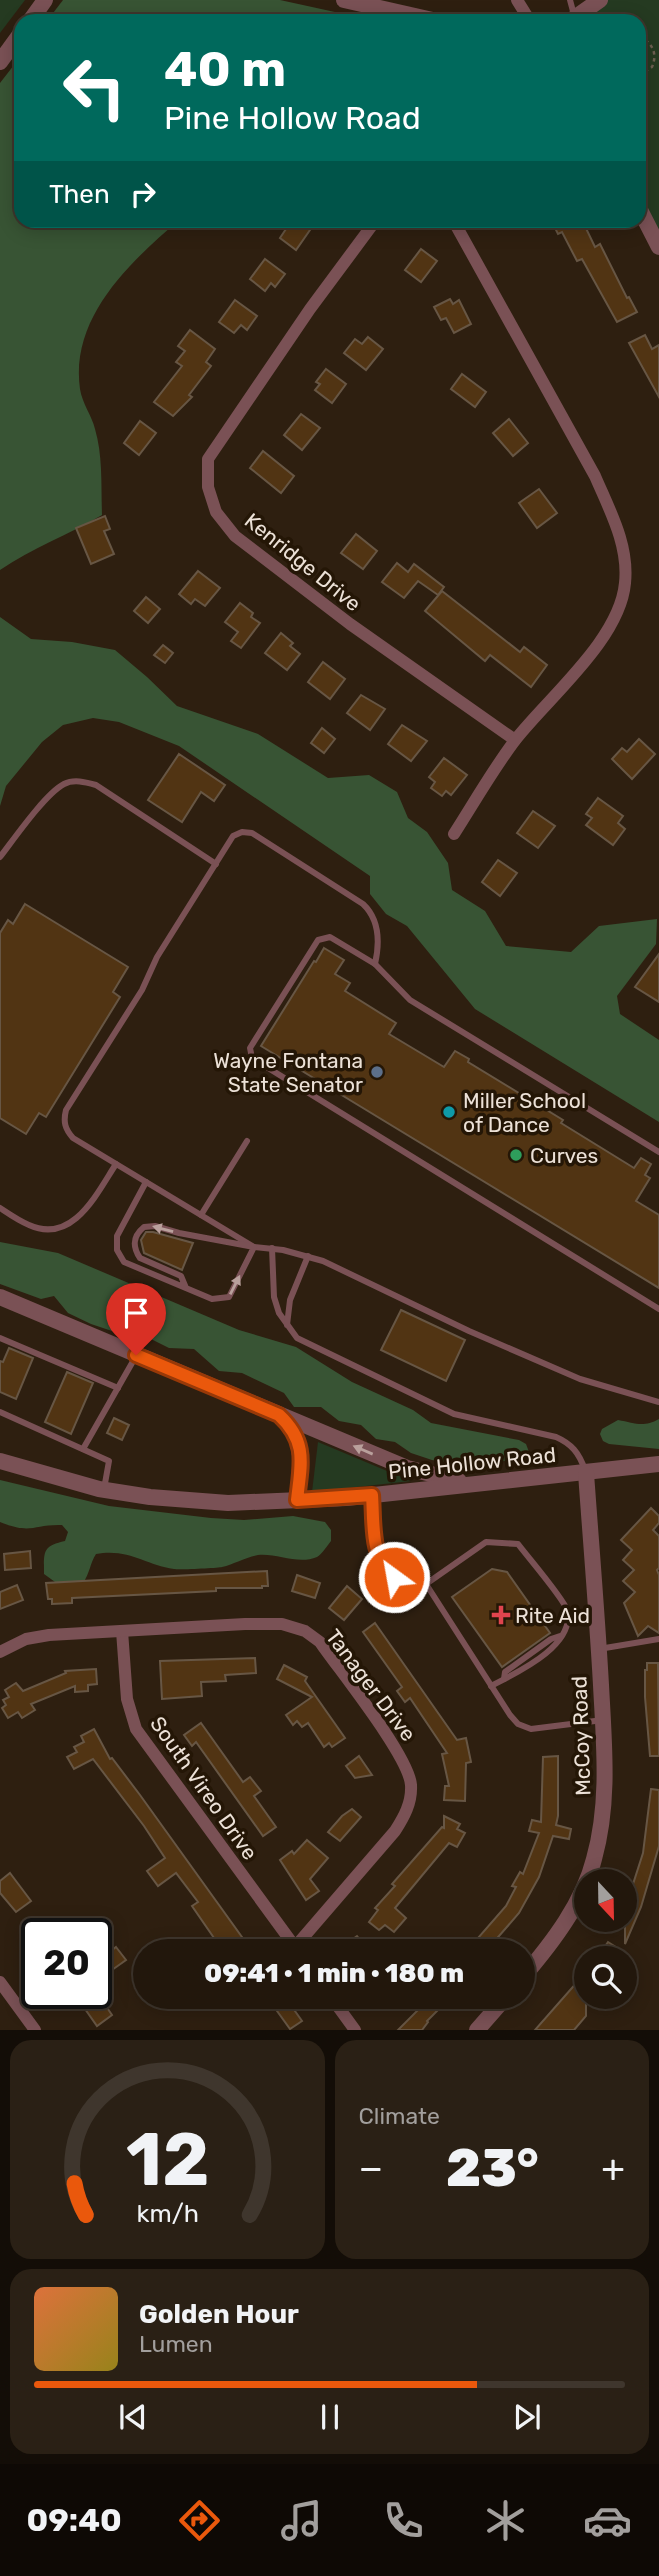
<!DOCTYPE html>
<meta charset="utf-8">
<style>
:root{--surface:#22170c;--page:#2a2015;--text:#f1f3f6;--muted:#a29f9d;--line:#3f362d;--accent:#ea580c}
body{margin:0;font-family:Rubik,sans-serif;background:var(--page);color:var(--text);height:100vh;display:flex;flex-direction:column;font-size:26px;white-space:nowrap}
*{box-sizing:border-box;margin:0}
p{font-size:23px;color:var(--muted)}
.icon{flex:none;width:38px;height:38px;fill:none;stroke:currentColor;stroke-width:2;stroke-linecap:round;stroke-linejoin:round}
.map{position:relative;height:2030px;overflow:hidden}
.panel{display:flex;flex-direction:column;gap:10px;padding:10px;background:#130d07;flex:1}
.panel>*{flex:none}
.hud{position:absolute;left:14px;top:14px;width:632px;height:214px;border-radius:21px;box-shadow:0 4px 18px #0003,0 0 0 2px var(--line);background:#00695c;color:#fff;overflow:hidden}
.needle{width:46px;rotate:158deg}
.controls{position:absolute;left:574px;top:1869px;display:grid;gap:14px}
.controls a{display:grid;place-items:center;width:63px;height:63px;border-radius:50%;background:var(--surface);box-shadow:0 4px 18px #0003,0 0 0 2px var(--line);font-size:35px}
.speed{position:absolute;left:21px;top:1918px;display:flex;gap:14px;font-size:35px;font-weight:700;text-align:center}
.speed>*{display:grid;place-content:center;width:91px;height:91px;border-radius:50%;background:var(--surface);box-shadow:0 4px 18px #0003,0 0 0 2px var(--line);line-height:1}
.speed .limit{border:4px solid #111;border-radius:10px;background:#fff;color:#111}
.pin{position:absolute;display:grid;place-items:center;width:60px;height:60px;color:#fff;margin:-72px -30px;border-radius:50% 50% 50% 0;rotate:-45deg;box-shadow:0 0 7px #0007}
.pin .icon{rotate:45deg}
.me{position:absolute;width:77px;margin:-38px;rotate:328deg;stroke-linejoin:round;filter:drop-shadow(0 0 5px #0008)}
.turn{display:flex;align-items:center;gap:24px;height:147px;padding:0 35px;font-size:32px}
.turn .icon{width:91px;height:91px;stroke-width:2.5}
.turn b{display:block;font-size:49px;line-height:60px}
.then{display:flex;align-items:center;height:66px;padding:0 35px;background:#0003;gap:14px;font-size:26px}
.big{font-size:52px;font-weight:800;line-height:1.1}
.panel .card{flex:1;display:flex;flex-direction:column;justify-content:center;gap:10px;min-width:0;padding:0 24px;border-radius:21px;background:var(--page)}
.panel .dial{align-items:center;gap:0}
.dial svg{height:182px;overflow:visible;fill:none;stroke:var(--line);stroke-width:7;stroke-linecap:round;text-anchor:middle}
.dial text{fill:var(--text);stroke:none}
.song{display:flex;align-items:center;gap:21px}
.cover{width:84px;height:84px;border-radius:10px;background:linear-gradient(135deg,hsl(20 70% 55%),hsl(50 70% 35%))}
.played{height:7px;border-radius:4px;background:linear-gradient(90deg,var(--accent) 75%,var(--line) 75%)}
.keys{display:flex;justify-content:space-around;direction:ltr}
.heat{display:flex;justify-content:space-between;align-items:center;font-size:38px;direction:ltr}
.panel .tiles{flex:1;display:grid;gap:10px;grid-template-columns:1fr 1fr}
.card:last-child{grid-column:span 2}
.trip{position:absolute;left:133px;top:1939px;width:402px;height:70px;border-radius:35px;background:var(--surface);box-shadow:0 4px 18px #0003,0 0 0 2px var(--line);font-weight:800;line-height:70px;text-align:center}
.menu{display:flex;height:112px;justify-content:space-around;align-items:center;background:#0e0905;color:var(--muted)}
.menu .icon{width:49px;height:49px}
.menu .on{color:var(--accent)}
.menu b{font-size:32px;color:var(--text)}
.map>svg:first-child{display:block}
.green{fill:#253a21}
.forest{fill:#385434}
.building{fill:#513413;stroke:#675644;stroke-width:2}
.lines{fill:none;stroke-linecap:round;stroke-linejoin:round}
.path{stroke:#6d6052;stroke-width:2.5;stroke-dasharray:3.5 3.5;stroke-linecap:butt}
.service{stroke:#7a5155;stroke-width:6}
.minor{stroke:#7a5155;stroke-width:12}
.tertiary{stroke:#7a5155;stroke-width:16}
.oneway{fill:#b9a09c}
.route-casing{stroke:#983908;stroke-width:18}
.route{stroke:#ea580c;stroke-width:12}
.service-dot{fill:#5c6f8a;stroke:#241606;stroke-width:2.5}
.culture-dot{fill:#0f9aa8;stroke:#241606;stroke-width:2.5}
.leisure-dot{fill:#2e9e5b;stroke:#241606;stroke-width:2.5}
.health-dot{fill:#e0444e;stroke:#241606;stroke-width:2.5}
.labels{text-anchor:middle;dominant-baseline:central;stroke-width:7;stroke-linejoin:round;paint-order:stroke}
.street-label{font-size:21px;fill:#ece1d7;stroke:#241606}
.poi-label{font-size:21px;fill:#ece1d7;stroke:#241606;text-anchor:start}
</style>
<div class="map">
<svg width="659" height="2030" viewBox="0 0 659 2030">
<rect width="100%" height="100%" fill="#2e1f10"/>
<g class="green">
<polygon points="0,0 25,0 0,33"/>
<polygon points="604,0 659,0 659,247 639,208 639,21 590,21"/>
<polygon points="318,1442 411,1481 312,1492"/>
</g>
<g class="forest">
<polygon points="63,0 280,0 376,21 47,21"/>
<path d="M21,56V220L178,221C129,263 70,318 80,389C82,403 92,416 95,429C103,456 101,487 102,515C68,535 32,548 0,570V83Z"/>
<polygon points="0,617 31,639 72,642 115,650 147,677 177,706 258,734 328,778 369,775 397,792 408,818 427,832 448,863 452,890 485,911 506,946 571,952 599,926 657,919 656,944 617,996 620,1014 659,1040 659,1122 475,1009 407,926 386,914 370,894 370,876 179,746 119,722 93,718 63,725 42,742 6,786 0,806"/>
<polygon points="0,1242 58,1253 239,1330 296,1347 352,1382 413,1410 431,1423 519,1440 526,1444 529,1452 525,1460 452,1464 432,1460 411,1453 395,1442 376,1439 361,1425 339,1421 321,1407 294,1407 284,1393 242,1373 219,1371 194,1349 169,1348 149,1338 121,1334 91,1324 68,1313 54,1296 41,1299 0,1284"/>
<path d="M659,1419V1449L609,1444L603,1441L600,1434L602,1429L618,1420C635,1423 643,1428 659,1419Z"/>
<path d="M0,1480L109,1506L211,1518L244,1520L293,1516L325,1522L331,1530V1541C327,1546 322,1554 317,1557C298,1565 277,1553 258,1555C246,1557 234,1564 222,1567C219,1568 178,1570 174,1569C145,1565 129,1548 96,1554C90,1563 90,1573 83,1583L62,1587L44,1574C44,1552 42,1546 65,1541L68,1532L62,1525C33,1524 32,1535 0,1522Z"/>
</g>
<g class="building">
<polygon points="292,220 297,220 310,230 296,250 280,238"/>
<polygon points="551,220 582,220 595,247 600,244 627,298 629,297 637,312 617,322 582,259 577,261 562,232 558,234"/>
<polygon points="421,249 437,261 421,282 405,270"/>
<polygon points="265,259 285,274 275,287 271,283 265,291 250,279"/>
<polygon points="450,299 453,304 459,300 471,324 454,333 446,318 441,320 434,307"/>
<polygon points="235,300 257,316 247,330 241,325 234,333 219,322"/>
<polygon points="190,330 215,349 206,362 211,366 189,395 192,397 173,416 154,402 182,366 176,362 185,351 178,346"/>
<polygon points="645,335 652,349 659,345 659,397 629,343"/>
<polygon points="368,337 383,349 366,370 344,353 355,339 362,344"/>
<polygon points="326,369 346,384 332,403 315,390 320,384 316,382"/>
<polygon points="462,374 486,392 475,407 451,389"/>
<polygon points="301,414 320,428 302,450 284,435"/>
<polygon points="509,419 528,443 513,456 493,433"/>
<polygon points="140,421 156,433 139,455 124,443"/>
<polygon points="263,451 294,476 281,493 250,468"/>
<polygon points="539,489 557,513 537,528 519,503"/>
<polygon points="105,516 110,529 104,531 114,554 91,564 76,528"/>
<polygon points="356,534 377,551 363,569 341,553"/>
<polygon points="397,563 408,572 414,564 444,587 438,595 418,581 404,598 382,582"/>
<polygon points="198,571 220,588 205,606 195,599 191,604 179,594"/>
<polygon points="442,591 520,652 524,647 547,665 531,687 490,655 485,661 425,611"/>
<polygon points="146,597 160,609 148,623 134,611"/>
<polygon points="240,603 253,613 251,617 260,623 241,648 231,641 238,632 225,622"/>
<polygon points="281,633 293,643 290,646 300,654 287,670 265,653"/>
<polygon points="163,645 173,653 165,663 154,655"/>
<polygon points="323,662 345,679 330,699 308,682"/>
<polygon points="361,695 385,709 370,730 347,713"/>
<polygon points="402,725 427,741 411,761 388,744"/>
<polygon points="322,728 335,739 324,753 311,743"/>
<polygon points="639,739 655,754 632,779 612,759 622,748 627,752"/>
<polygon points="179,754 225,785 214,801 201,792 182,822 148,800"/>
<polygon points="444,758 467,775 451,795 446,791 442,796 431,788 435,782 429,777"/>
<polygon points="598,798 623,816 618,823 625,829 613,845 586,825 592,818 586,814"/>
<polygon points="533,811 555,826 538,848 517,833"/>
<polygon points="498,860 517,873 500,896 482,882"/>
<polygon points="25,904 128,967 113,992 120,997 46,1117 39,1113 26,1134 0,1118 0,933 8,920 13,924"/>
<polygon points="324,948 344,960 335,974 350,983 345,991 396,1023 389,1034 444,1067 455,1051 469,1059 468,1062 563,1120 561,1123 634,1168 641,1158 651,1164 645,1175 650,1178 636,1201 659,1215 659,1288 261,1046 314,961 316,962"/>
<polygon points="659,954 659,1002 635,987"/>
<polygon points="153,1232 193,1243 182,1270 144,1253 141,1240 146,1232"/>
<polygon points="401,1310 465,1340 446,1381 381,1350"/>
<polygon points="9,1348 33,1358 16,1399 0,1392 0,1361 3,1362"/>
<polygon points="67,1372 93,1383 71,1434 45,1422"/>
<polygon points="114,1418 129,1425 122,1440 107,1433"/>
<polygon points="651,1508 659,1516 659,1523 653,1530 659,1536 659,1568 657,1570 659,1575 659,1633 648,1626 638,1636 624,1603 635,1592 623,1581 634,1570 623,1560 632,1550 621,1540"/>
<polygon points="30,1551 31,1568 5,1570 4,1554"/>
<polygon points="492,1569 507,1572 550,1633 502,1667 452,1597"/>
<polygon points="267,1571 268,1586 262,1586 262,1588 216,1588 216,1591 72,1598 72,1603 52,1604 52,1599 48,1599 46,1583"/>
<polygon points="297,1575 320,1583 315,1598 292,1591"/>
<polygon points="17,1585 23,1600 0,1609 0,1592"/>
<polygon points="347,1586 362,1599 344,1620 329,1608"/>
<polygon points="375,1623 457,1740 466,1738 471,1762 466,1763 465,1801 444,1800 445,1786 449,1786 442,1754 447,1753 410,1698 405,1702 397,1691 402,1687 363,1632"/>
<polygon points="255,1658 256,1673 225,1675 226,1681 201,1682 202,1696 162,1699 160,1661"/>
<polygon points="647,1663 658,1663 659,1756 650,1756 645,1697 645,1670 647,1670"/>
<polygon points="284,1665 307,1677 305,1681 345,1738 332,1747 329,1743 324,1747 308,1723 302,1727 297,1721 293,1725 286,1715 312,1697 277,1679"/>
<polygon points="96,1669 97,1684 88,1685 88,1691 75,1692 75,1686 31,1704 35,1710 22,1718 18,1712 8,1718 2,1708 6,1705 3,1700 9,1697 5,1690 16,1683 23,1691 66,1673 65,1671"/>
<polygon points="201,1723 243,1782 250,1777 261,1791 254,1796 276,1827 263,1836 196,1742 192,1746 184,1735"/>
<polygon points="94,1729 110,1759 112,1758 140,1795 252,1951 223,1951 192,1906 198,1902 176,1873 158,1886 147,1871 165,1858 144,1826 93,1759 74,1769 67,1757 77,1752 74,1747 84,1742 81,1736"/>
<polygon points="359,1756 372,1775 355,1778 346,1766"/>
<polygon points="558,1756 558,1816 556,1825 571,1829 569,1839 553,1836 539,1877 519,1913 486,1951 478,1951 471,1946 506,1906 516,1887 512,1886 520,1872 523,1874 539,1833 529,1831 532,1820 541,1822 543,1757"/>
<polygon points="651,1789 659,1790 659,1846 641,1907 625,1944 625,1909 643,1853"/>
<polygon points="352,1809 361,1817 340,1841 328,1832 342,1816"/>
<polygon points="444,1816 460,1824 457,1829 465,1833 457,1847 449,1843 395,1908 406,1918 394,1932 385,1925 379,1930 369,1922 378,1910 375,1908 395,1886 392,1884 442,1827 444,1828"/>
<polygon points="307,1840 328,1858 310,1879 319,1891 306,1900 280,1860 292,1851 294,1854"/>
<polygon points="10,1873 31,1901 16,1912 0,1893 0,1881"/>
<polygon points="357,1936 369,1951 336,1951"/>
<polygon points="608,1942 619,1949 613,1958 597,1958"/>
<polygon points="116,1947 126,1960 112,1970 102,1958"/>
<polygon points="586,1972 586,2016 574,2030 535,2030"/>
<polygon points="86,1993 97,1993 112,2015 97,2026 78,1999"/>
<polygon points="267,1997 285,1997 302,2021 290,2029"/>
<polygon points="431,1997 451,1997 427,2021 428,2022 422,2030 398,2030"/>
</g>
<g class="lines">
<path class="path" d="M639,37C652,42 658,53 652,67L639,75"/>
<g class="service">
<polyline points="570,0 574,15"/>
<path d="M0,857C14,839 45,794 64,784C74,779 85,782 96,785L216,864"/>
<path d="M375,964C380,942 380,920 363,904L252,833L242,832L233,836L157,957L142,990L66,1110C63,1122 65,1129 73,1138L254,1247L283,1250L323,1261L469,1331L580,1379L659,1402"/>
<polyline points="659,1152 410,1000 375,964 330,937 318,940 250,1048 252,1058 659,1309"/>
<path d="M146,1182L117,1236V1250L124,1262L212,1299L229,1297L254,1247L179,1233L155,1226L144,1227C133,1236 132,1246 140,1258L181,1276L186,1288"/>
<path d="M0,1208C9,1214 19,1221 29,1225C73,1245 97,1193 116,1164"/>
<polyline points="201,1215 247,1141"/>
<path d="M272,1248L274,1297L279,1313L297,1338L454,1414L556,1437C572,1444 579,1453 585,1470"/>
<polyline points="287,1325 290,1300 308,1256"/>
<polyline points="0,1338 118,1388"/>
<polyline points="0,1412 109,1461 104,1489"/>
<polyline points="83,1449 136,1356"/>
<path d="M372,1497C376,1545 367,1578 426,1584L510,1715L518,1724L531,1729L603,1720"/>
<path d="M426,1584L486,1542L518,1544C527,1556 564,1599 567,1610C576,1646 516,1673 491,1686"/>
<polyline points="599,1649 659,1639"/>
<polyline points="504,1679 505,1672 551,1639 560,1636"/>
</g>
<g class="minor">
<polyline points="517,0 530,21"/>
<polyline points="376,220 310,309 208,459 208,487 216,512 235,536 350,624 515,740"/>
<path d="M453,220L595,476C610,511 629,545 625,583C620,639 550,696 516,739C493,769 474,803 454,834"/>
<polyline points="122,1631 127,1699 136,1729 298,1951"/>
<path d="M0,1652L26,1639L49,1635L245,1624H282L305,1631L320,1642C340,1671 409,1756 411,1785C412,1803 404,1817 395,1831L295,1947"/>
<polyline points="0,1982 35,2030"/>
<polyline points="331,1997 355,2030"/>
</g>
<g class="tertiary">
<polyline points="344,0 437,21"/>
<polyline points="30,21 45,0"/>
<polyline points="570,21 600,0"/>
<polyline points="0,62 21,33"/>
<polyline points="639,208 659,247"/>
<polyline points="0,1297 407,1468 459,1481"/>
<path d="M283,1419C307,1442 300,1470 297,1500"/>
<polyline points="0,1461 99,1489 150,1497 228,1503 346,1498 659,1464"/>
<path d="M523,1977C552,1943 583,1903 594,1859C610,1802 604,1744 601,1685C597,1614 591,1543 586,1473"/>
<polyline points="477,2030 506,1997"/>
</g>
</g>
<defs><path id="oneway-solid" d="M-6-.8H1V-3.2L6.5 0L1 3.2V.8H-6Z" transform="scale(1.75)"/></defs>
<g class="oneway">
<use href="#oneway-solid" transform="translate(163 1229) rotate(-165)"/>
<use href="#oneway-solid" transform="translate(235 1285) rotate(-63)"/>
<use href="#oneway-solid" transform="translate(363 1450) rotate(-157)"/>
</g>
<g class="lines">
<defs>
<path id="route" d="M136,1355L279,1415C308,1442 301,1464 297,1500L372,1495C374,1523 370,1558 394,1577"/>
</defs>
<use href="#route" class="route-casing"/>
<use href="#route" class="route"/>
</g>
<circle class="service-dot" cx="377" cy="1072" r="7"/>
<circle class="culture-dot" cx="449" cy="1112" r="7"/>
<circle class="leisure-dot" cx="516" cy="1155" r="7"/>
<path class="health-dot" d="M497.5 1604.5h7v7h7v7h-7v7h-7v-7h-7v-7h7z"/>
<g class="labels">
<g class="street-label">
<text transform="translate(303 562) rotate(39)">Kenridge Drive</text>
<text transform="translate(472 1463) rotate(-6)">Pine Hollow Road</text>
<text transform="translate(371 1685) rotate(53)">Tanager Drive</text>
<text transform="translate(581 1736) rotate(-92)">McCoy Road</text>
<text transform="translate(204 1788) rotate(55)">South Vireo Drive</text>
</g>
<g class="poi-label">
<text x="363" y="1060" text-anchor="end">Wayne Fontana<tspan x="363" dy="24">State Senator</tspan></text>
<text x="463" y="1100">Miller School<tspan x="463" dy="24">of Dance</tspan></text>
<text x="530" y="1155">Curves</text>
<text x="515" y="1615">Rite Aid</text>
</g>
</g>
</svg>
<div class="controls">
<a><svg class="needle" viewBox="-14 -14 28 28"><path d="M0-13l5 13h-10z" fill="#e53935"/><path d="M0 13l5-13h-10z" fill="#a29f9d"/></svg></a>
<a><svg class="icon" aria-label="search" viewBox="0 0 24 24"><circle cx="10" cy="10" r="6"/><path d="M15 15l6 6"/></svg></a>
</div>
<div class="speed"><div class="limit">20</div></div>
<div class="pin" style="left:136px;top:1355px;background:#d93025"><svg class="icon" aria-label="arrive" viewBox="0 0 24 24"><path d="M6 21V4h12l-3 4 3 4H6"/></svg></div>
<svg class="me" style="left:394px;top:1577px" viewBox="-20 -20 40 40"><circle r="17" fill="#ea580c" stroke="#fff" stroke-width="3"/><path d="M0-11L8 9 0 5-8 9z" fill="#fff"/></svg>
<div class="trip">09:41 · 1 min · 180 m</div>
<div class="hud">
<div class="turn"><svg class="icon" aria-label="left" viewBox="0 0 24 24"><path d="M17 20v-9H6M10 6l-5 5 5 5"/></svg><div><b>40 m</b>Pine Hollow Road</div></div>
<div class="then">Then<svg class="icon" aria-label="right" viewBox="0 0 24 24"><path d="M7 20v-9h11M14 6l5 5-5 5"/></svg></div>
</div>
</div>
<section class="panel">
<div class="tiles">
<div class="card dial"><svg viewBox="0 0 100 80">
<path d="M14 69A42 42 0 1 1 86 69"/>
<path d="M14 69A42 42 0 0 1 9 55" stroke="#ea580c"/>
<text x="50" y="56" font-size="32" font-weight="700">12</text>
<text x="50" y="72" font-size="11">km/h</text>
</svg></div>
<div class="card"><p>Climate</p>
<div class="heat"><a>−</a><b class="big">23°</b><a>+</a></div>
</div>
<div class="card">
<div class="song"><i class="cover"></i><div><b>Golden Hour</b><p>Lumen</p></div></div>
<div class="played"></div>
<div class="keys"><svg class="icon" aria-label="previous" viewBox="0 0 24 24"><path d="M18 5L8 12l10 7zM5 5v14"/></svg><svg class="icon" aria-label="pause" viewBox="0 0 24 24"><path d="M8 5v14M16 5v14"/></svg><svg class="icon" aria-label="next" viewBox="0 0 24 24"><path d="M6 5l10 7-10 7zM19 5v14"/></svg></div>
</div>
</div>
</section>
<nav class="menu">
<b>09:40</b>
<svg class="icon on" aria-label="directions" viewBox="0 0 24 24"><path d="M12 3l9 9-9 9-9-9zM9 14v-3h6M13 9l2 2-2 2"/></svg>
<svg class="icon" aria-label="music" viewBox="0 0 24 24"><path d="M9 18V5l10-2v13"/><circle cx="6" cy="18" r="3"/><circle cx="16" cy="16" r="3"/></svg>
<svg class="icon" aria-label="phone" viewBox="0 0 24 24"><path d="M5 4h4l2 5-3 2q2 4 5 5l2-3 5 2v4C11 20 4 13 5 4z"/></svg>
<svg class="icon" aria-label="climate" viewBox="0 0 24 24"><path d="M12 3v18M4 7l16 10M4 17L20 7"/></svg>
<svg class="icon" aria-label="car" viewBox="0 0 24 24"><path d="M5 17H2v-5l4-1 3-4h7l3 4 3 1v5h-3M9 17h6M6 11h13"/><circle cx="7" cy="17" r="2"/><circle cx="17" cy="17" r="2"/></svg>
</nav>
